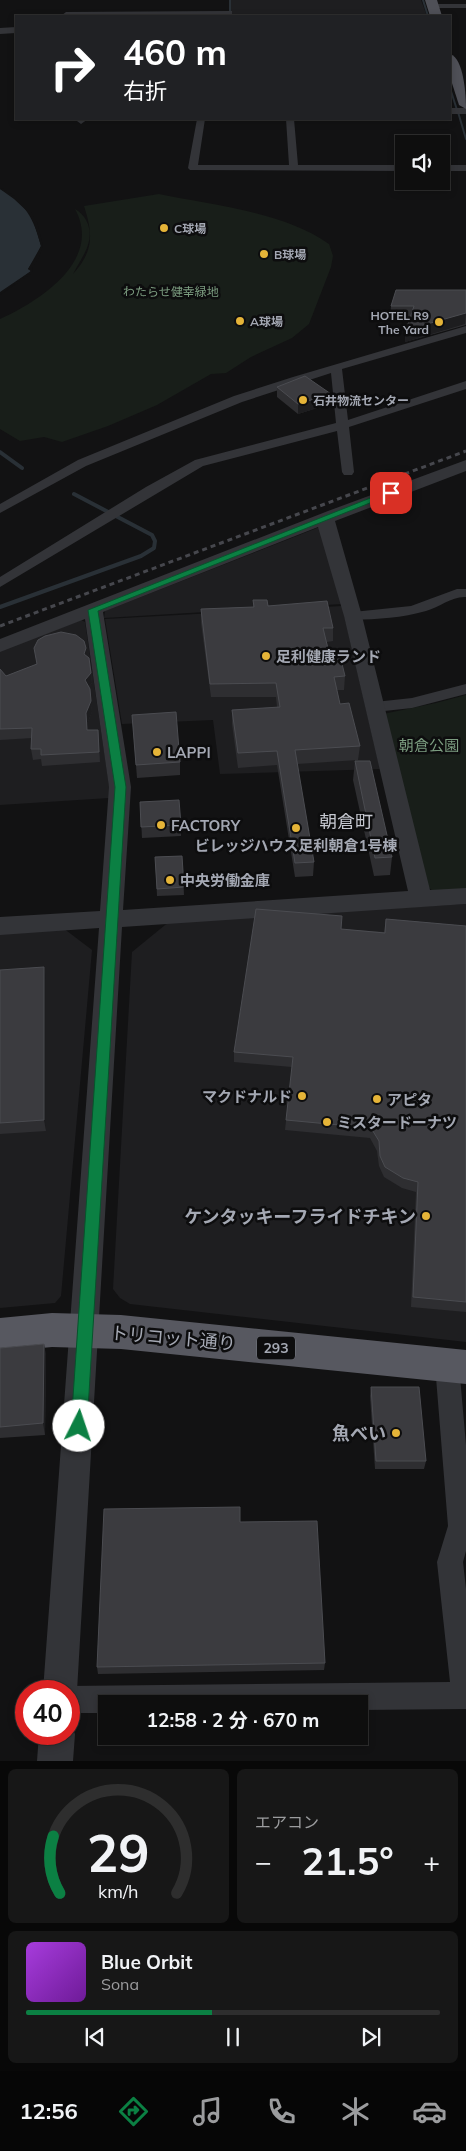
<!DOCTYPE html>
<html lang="ja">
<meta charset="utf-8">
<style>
:root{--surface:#0e0e0e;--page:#171717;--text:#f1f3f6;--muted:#9b9c9e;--line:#2e2e2e;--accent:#0b8043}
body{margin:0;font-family:Mulish,"Noto Sans JP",sans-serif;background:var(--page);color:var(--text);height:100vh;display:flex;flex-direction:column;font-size:19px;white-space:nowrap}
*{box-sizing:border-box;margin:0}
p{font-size:16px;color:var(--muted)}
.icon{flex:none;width:28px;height:28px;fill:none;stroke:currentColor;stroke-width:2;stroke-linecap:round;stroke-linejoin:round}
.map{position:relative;height:1761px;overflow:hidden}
.drawer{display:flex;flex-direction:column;gap:8px;padding:8px;background:#080808;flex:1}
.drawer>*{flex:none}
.guide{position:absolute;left:15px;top:15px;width:436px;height:105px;border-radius:0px;box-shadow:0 2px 8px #0003,0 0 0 1px var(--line);background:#202124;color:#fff;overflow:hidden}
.controls{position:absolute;left:395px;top:135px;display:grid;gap:10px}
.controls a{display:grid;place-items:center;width:55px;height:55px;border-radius:0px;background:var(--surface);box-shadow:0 2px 8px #0003,0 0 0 1px var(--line);font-size:25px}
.speed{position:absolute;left:15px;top:1680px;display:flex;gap:10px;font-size:25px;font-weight:700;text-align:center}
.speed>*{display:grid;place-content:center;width:65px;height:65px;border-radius:50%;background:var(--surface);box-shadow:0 2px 8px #0003,0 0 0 1px var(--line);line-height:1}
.speed .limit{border:8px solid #d22;background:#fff;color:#111}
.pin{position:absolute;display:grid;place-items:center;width:42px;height:42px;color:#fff;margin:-21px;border-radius:10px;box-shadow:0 2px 8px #0006}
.me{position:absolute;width:55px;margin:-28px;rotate:4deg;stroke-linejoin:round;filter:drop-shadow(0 0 4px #0008)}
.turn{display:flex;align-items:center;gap:18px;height:105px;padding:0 25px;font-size:22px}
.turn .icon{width:65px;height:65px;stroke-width:2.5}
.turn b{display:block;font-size:35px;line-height:42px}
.big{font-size:38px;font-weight:700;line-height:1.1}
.drawer .tile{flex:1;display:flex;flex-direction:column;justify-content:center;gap:8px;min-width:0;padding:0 18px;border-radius:8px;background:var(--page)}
.drawer .dial{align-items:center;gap:0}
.dial svg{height:130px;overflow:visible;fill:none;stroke:var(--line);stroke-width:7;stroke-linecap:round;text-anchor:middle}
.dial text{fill:var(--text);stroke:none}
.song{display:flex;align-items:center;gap:15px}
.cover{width:60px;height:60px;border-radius:8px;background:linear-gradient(135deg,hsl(280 70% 55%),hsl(280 70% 35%))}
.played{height:5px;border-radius:2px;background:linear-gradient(90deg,var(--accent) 45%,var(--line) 45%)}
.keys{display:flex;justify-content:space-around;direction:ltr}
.heat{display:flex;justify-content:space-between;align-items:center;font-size:28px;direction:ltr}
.drawer .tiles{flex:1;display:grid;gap:8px;grid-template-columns:1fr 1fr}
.tile:last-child{grid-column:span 2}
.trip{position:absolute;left:98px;top:1695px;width:270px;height:50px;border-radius:0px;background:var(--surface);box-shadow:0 2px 8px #0003,0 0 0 1px var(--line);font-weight:700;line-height:50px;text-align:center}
.menu{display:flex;height:80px;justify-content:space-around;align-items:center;background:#060606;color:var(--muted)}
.menu .icon{width:35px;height:35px}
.menu .current{color:var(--accent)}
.menu b{font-size:22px;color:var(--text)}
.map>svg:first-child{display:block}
.built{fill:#1e1e20}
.green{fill:#181e19}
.water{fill:#293036}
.pier{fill:#121213}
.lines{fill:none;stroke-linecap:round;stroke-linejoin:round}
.stream-far1{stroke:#293036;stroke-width:2}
.stream{stroke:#293036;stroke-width:4}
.minor{fill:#333438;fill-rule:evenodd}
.tertiary{fill:#333438;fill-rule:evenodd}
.primary{fill:#4f5057;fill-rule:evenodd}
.trunk{fill:#575860;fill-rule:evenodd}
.rail{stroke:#46474d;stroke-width:3;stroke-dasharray:5 4;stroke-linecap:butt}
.wall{fill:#2e2e31}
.shaded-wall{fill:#1d1d1f}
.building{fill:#3b3b3f;stroke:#4b4c51}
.route{fill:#0b8043;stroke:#07532c}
.poi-dot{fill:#e5b438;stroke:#0d0d0e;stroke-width:2}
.labels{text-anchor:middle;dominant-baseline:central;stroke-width:5;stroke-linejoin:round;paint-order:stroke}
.far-poi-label{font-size:12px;font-weight:bold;fill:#a4a8b3;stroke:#0d0d0e;text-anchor:start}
.far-park-label{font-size:12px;fill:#7c9d80;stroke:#0d0d0e}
.shield{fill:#0d0d0e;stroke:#777a82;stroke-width:1}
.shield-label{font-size:14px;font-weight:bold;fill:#a4a8b3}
.poi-label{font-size:15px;font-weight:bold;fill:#a4a8b3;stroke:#0d0d0e;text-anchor:start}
.park-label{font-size:15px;fill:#7c9d80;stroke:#0d0d0e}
.quarter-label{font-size:18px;fill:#c5c7cf;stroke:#0d0d0e}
.near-poi-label{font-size:18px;font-weight:bold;fill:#a4a8b3;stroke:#0d0d0e;text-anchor:end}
.near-street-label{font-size:18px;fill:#a4a8b3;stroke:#0d0d0e}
</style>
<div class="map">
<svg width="466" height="1761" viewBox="0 0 466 1761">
<rect width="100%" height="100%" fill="#121213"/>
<g class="built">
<polygon points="231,0 421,0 427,16 231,16"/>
<polygon points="317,528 320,528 342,604 104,618 105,611"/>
<polygon points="342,606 380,769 220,774 213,720 122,724 105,619"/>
<polygon points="81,620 85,622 109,785 109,798 0,805 0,651"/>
<polygon points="466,904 466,1342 130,1304 120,1298 113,1289 132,952 170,921"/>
<polygon points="63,928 92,950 61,1296 55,1303 0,1308 0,932"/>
</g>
<g class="green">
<path d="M159,194C212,205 284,212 329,244L333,256L331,267L309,324L292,338L251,357L226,373L211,374L157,405L108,426L62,442L44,437L20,441L0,429V319C40,301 103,260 75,209C80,212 83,215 86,220C97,240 81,258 73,274C94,251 93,234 84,206Z"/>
<polygon points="466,695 466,890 433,891 427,886 383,714 436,703"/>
</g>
<path class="water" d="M0,189C25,202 34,219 41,246L28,269L31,271L0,292Z"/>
<polygon class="pier" points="0,187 16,197 31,212 37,222 43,245 39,258 32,268 33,272 0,295 31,271 28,269 36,257 41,246 34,223 29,213 14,199 0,189"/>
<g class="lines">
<g class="stream-far1">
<polyline points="230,0 230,16"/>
<polyline points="423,0 428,16"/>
<polyline points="450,88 457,110"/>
<polyline points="458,112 466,139"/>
</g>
<g class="stream">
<polyline points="0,452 22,468"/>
<polyline points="0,607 141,556 154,548 155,541 152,535 74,494"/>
</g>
<g class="minor">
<polygon points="430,4 466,4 466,8 433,8 429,6"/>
<polygon points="229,11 232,11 232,15 61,16 66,12"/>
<rect x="450" y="108" width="16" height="6"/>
<polygon points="79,119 88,119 81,124 77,121"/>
<polygon points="197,119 205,119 198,165 289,165 286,119 294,119 298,165 404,165 404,171 190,170 188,168"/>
<rect x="441" y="165" width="25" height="6"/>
<polygon points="466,326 466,333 342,369 348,420 466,381 466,389 349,427 354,472 352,475 344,475 342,472 337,431 203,466 0,587 0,577 146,487 195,460 336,423 331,373 242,402 86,466 0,513 0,504 78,460 234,396 293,377"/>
<path d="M457,589H466V597C452,596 440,607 426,611C402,618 378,619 353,620L348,619L346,616L348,613L353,612L411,606Z"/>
<polygon points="466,684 466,694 412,708 375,712 370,710 367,707 370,704 375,702 412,698"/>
<polygon points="447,1354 455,1357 459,1365 466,1445 466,1551 463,1562 466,1589 466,1709 359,1710 359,1704 106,1704 106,1713 69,1713 69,1691 59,1691 69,1686 450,1682 437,1562 448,1526 435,1365 439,1357"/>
</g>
<g class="tertiary">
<polygon points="16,27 16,33 0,34 0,28"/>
<path d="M466,460V471L335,521L362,616L430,890L466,888V904L122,927L77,1691L72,1703L69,1705V1691H43L99,928L0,935V917L100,911L109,787L85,619L0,652V639L328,511ZM318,527L344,616L408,891L123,910L131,787L103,612Z"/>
<polygon points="69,1721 75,1734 73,1761 37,1761 39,1734 69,1734"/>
</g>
<g class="primary">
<polygon points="425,0 437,0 442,16 430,16"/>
<path d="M450,54C464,58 466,96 466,109L459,105L450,77Z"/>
</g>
<polygon class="trunk" points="52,1313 121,1315 466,1350 466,1384 121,1349 52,1347 0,1352 0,1318"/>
<polyline class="rail" points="0,626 466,451"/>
</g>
<g class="wall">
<polygon points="466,290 466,325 405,342 406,330 410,318 390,318 391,306"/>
<polygon points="277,387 330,404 298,414 277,397"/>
<polygon points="253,600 333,628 333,641 327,642 330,657 345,676 344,690 337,690 340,704 360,746 358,760 297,764 314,862 313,876 295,877 277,765 238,768 232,724 232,710 277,707 276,697 211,697 201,623 201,609 253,607"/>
<polygon points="87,656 91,673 92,683 89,687 92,712 87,724 87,730 98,730 100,762 42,766 41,759 33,760 31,749 32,738 0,740 0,669 6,676"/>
<polygon points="132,715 180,762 180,775 137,778"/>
<polygon points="355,761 392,857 390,875 374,876 353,780"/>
<polygon points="140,802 181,825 181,836 142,838"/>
<polygon points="182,856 184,895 157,896 155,857"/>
<polygon points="386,919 466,926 466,1312 411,1307 416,1192 402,1188 384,1177 379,1166 377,1151 370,1138 285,1130 292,1067 234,1062 234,1052 341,929 384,932"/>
<polygon points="0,970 46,979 46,1131 0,1134"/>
<polygon points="44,1344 46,1356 45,1435 0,1438 0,1348"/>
<polygon points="371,1387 426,1461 424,1469 375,1469 370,1396"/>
<polygon points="240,1522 325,1663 324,1670 98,1674 97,1667"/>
</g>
<g class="shaded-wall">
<polygon points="466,313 465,324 405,342 406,330"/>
<polygon points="331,394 330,404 298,414 298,404"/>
<polygon points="91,673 92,683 86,690 85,680"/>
<polygon points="90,689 92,712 87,724 86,713"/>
<polygon points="44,967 46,979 46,1131 44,1120"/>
<polygon points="44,1344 46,1356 45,1435 43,1423"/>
</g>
<g class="building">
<polygon points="396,290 466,290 466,313 406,330 414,306 391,306"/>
<polygon points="305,376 331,394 298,404 277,387"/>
<polygon points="253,600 267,600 268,606 327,601 333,628 323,628 330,657 340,656 345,676 334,677 340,704 349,703 360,746 295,750 314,862 295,863 277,751 238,753 232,710 280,707 276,683 210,684 201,609 254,607"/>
<polygon points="61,632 76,635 84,641 86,648 84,654 89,658 91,673 85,680 90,689 91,701 86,713 87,730 98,730 99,752 41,755 41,749 31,749 32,728 0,729 0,669 6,676 37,664 34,648 38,640 45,636"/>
<polygon points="176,712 180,762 136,765 132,715"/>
<polygon points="355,761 370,761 392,857 375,858"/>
<polygon points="179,800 181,825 141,827 140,802"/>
<polygon points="182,856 184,887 157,889 155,857"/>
<polygon points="256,909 342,916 341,929 385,933 386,919 466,926 466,1302 413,1297 418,1182 403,1178 385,1167 380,1156 379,1141 371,1128 286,1120 293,1057 234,1052"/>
<polygon points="44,967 44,1120 0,1123 0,970"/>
<polygon points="44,1344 43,1423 0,1427 0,1348"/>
<polygon points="371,1387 419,1387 426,1461 376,1461"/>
<polygon points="240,1507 240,1522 317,1521 325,1663 97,1667 104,1509"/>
</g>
<polygon class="route" points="388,491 395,493 98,611 126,787 87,1426 85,1431 79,1433 74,1431 71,1426 115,787 88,610"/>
<g class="poi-dot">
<circle cx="164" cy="228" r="5"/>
<circle cx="264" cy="254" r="5"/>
<circle cx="240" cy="321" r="5"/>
<circle cx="439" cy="322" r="5"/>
<circle cx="303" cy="400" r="5"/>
<circle cx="266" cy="656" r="5"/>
<circle cx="157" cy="752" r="5"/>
<circle cx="161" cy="825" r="5"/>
<circle cx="296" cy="828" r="5"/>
<circle cx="170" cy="880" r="5"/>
<circle cx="302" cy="1096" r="5"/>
<circle cx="377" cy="1099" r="5"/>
<circle cx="327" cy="1122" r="5"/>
<circle cx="426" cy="1216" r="5"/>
<circle cx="396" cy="1433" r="5"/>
</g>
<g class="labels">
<g class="far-poi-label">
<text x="174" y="228">C球場</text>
<text x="274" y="254">B球場</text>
<text x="429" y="315" text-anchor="end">HOTEL R9<tspan x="429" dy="14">The Yard</tspan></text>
<text x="250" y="321">A球場</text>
<text x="313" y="400">石井物流センター</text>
</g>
<g class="far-park-label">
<text x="171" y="291">わたらせ健幸緑地</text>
</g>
<rect class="shield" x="257" y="1336.5" width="38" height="23" rx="4"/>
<g class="shield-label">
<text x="276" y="1348">293</text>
</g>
<g class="poi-label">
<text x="276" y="656">足利健康ランド</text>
<text x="167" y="752">LAPPI</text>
<text x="171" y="825">FACTORY</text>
<text x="296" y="845" text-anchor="middle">ビレッジハウス足利朝倉1号棟</text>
<text x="180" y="880">中央労働金庫</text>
<text x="292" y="1096" text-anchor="end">マクドナルド</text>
<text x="387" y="1099">アピタ</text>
<text x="337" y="1122">ミスタードーナツ</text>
</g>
<g class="park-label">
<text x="429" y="745">朝倉公園</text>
</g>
<g class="quarter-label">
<text x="346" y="821">朝倉町</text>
</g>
<g class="near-poi-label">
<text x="416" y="1216">ケンタッキーフライドチキン</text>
<text x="386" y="1433">魚べい</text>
</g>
<g class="near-street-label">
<text transform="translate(173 1338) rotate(5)">トリコット通り</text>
</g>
</g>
</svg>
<div class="controls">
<a><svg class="icon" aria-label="sound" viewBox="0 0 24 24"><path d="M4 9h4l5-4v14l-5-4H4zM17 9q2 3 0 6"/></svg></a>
</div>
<div class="speed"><div class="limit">40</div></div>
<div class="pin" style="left:391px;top:493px;background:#d93025"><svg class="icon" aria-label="arrive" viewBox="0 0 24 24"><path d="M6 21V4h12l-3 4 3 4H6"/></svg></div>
<svg class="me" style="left:79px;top:1426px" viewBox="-20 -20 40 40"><circle r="19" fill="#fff"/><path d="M0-13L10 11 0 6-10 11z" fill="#0b8043"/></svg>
<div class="trip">12:58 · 2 分 · 670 m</div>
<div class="guide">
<div class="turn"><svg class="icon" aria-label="right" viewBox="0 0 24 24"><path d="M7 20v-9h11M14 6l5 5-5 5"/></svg><div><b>460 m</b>右折</div></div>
</div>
</div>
<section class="drawer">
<div class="tiles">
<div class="tile dial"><svg viewBox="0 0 100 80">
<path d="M14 69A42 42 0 1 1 86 69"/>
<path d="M14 69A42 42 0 0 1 10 34" stroke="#0b8043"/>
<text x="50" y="56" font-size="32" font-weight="700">29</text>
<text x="50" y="72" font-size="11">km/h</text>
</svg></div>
<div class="tile"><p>エアコン</p>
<div class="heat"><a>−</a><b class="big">21.5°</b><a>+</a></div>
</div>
<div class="tile">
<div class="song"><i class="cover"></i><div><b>Blue Orbit</b><p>Sona</p></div></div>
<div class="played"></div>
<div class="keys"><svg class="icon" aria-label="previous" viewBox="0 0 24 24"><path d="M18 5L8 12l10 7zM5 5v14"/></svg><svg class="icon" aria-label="pause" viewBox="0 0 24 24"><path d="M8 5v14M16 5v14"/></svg><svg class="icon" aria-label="next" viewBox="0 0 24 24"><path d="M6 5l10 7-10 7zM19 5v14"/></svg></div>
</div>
</div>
</section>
<nav class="menu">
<b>12:56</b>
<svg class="icon current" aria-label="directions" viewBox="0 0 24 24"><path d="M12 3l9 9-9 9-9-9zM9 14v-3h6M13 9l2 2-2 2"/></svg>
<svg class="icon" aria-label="music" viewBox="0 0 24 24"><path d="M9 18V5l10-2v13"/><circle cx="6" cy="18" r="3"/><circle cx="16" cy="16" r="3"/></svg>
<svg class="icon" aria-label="phone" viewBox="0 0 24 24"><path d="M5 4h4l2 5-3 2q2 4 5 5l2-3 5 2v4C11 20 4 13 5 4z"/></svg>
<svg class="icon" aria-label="climate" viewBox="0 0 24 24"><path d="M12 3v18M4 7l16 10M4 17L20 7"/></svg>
<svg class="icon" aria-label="car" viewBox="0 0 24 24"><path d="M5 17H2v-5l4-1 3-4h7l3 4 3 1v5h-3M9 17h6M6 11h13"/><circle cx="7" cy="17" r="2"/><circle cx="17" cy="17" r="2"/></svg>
</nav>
